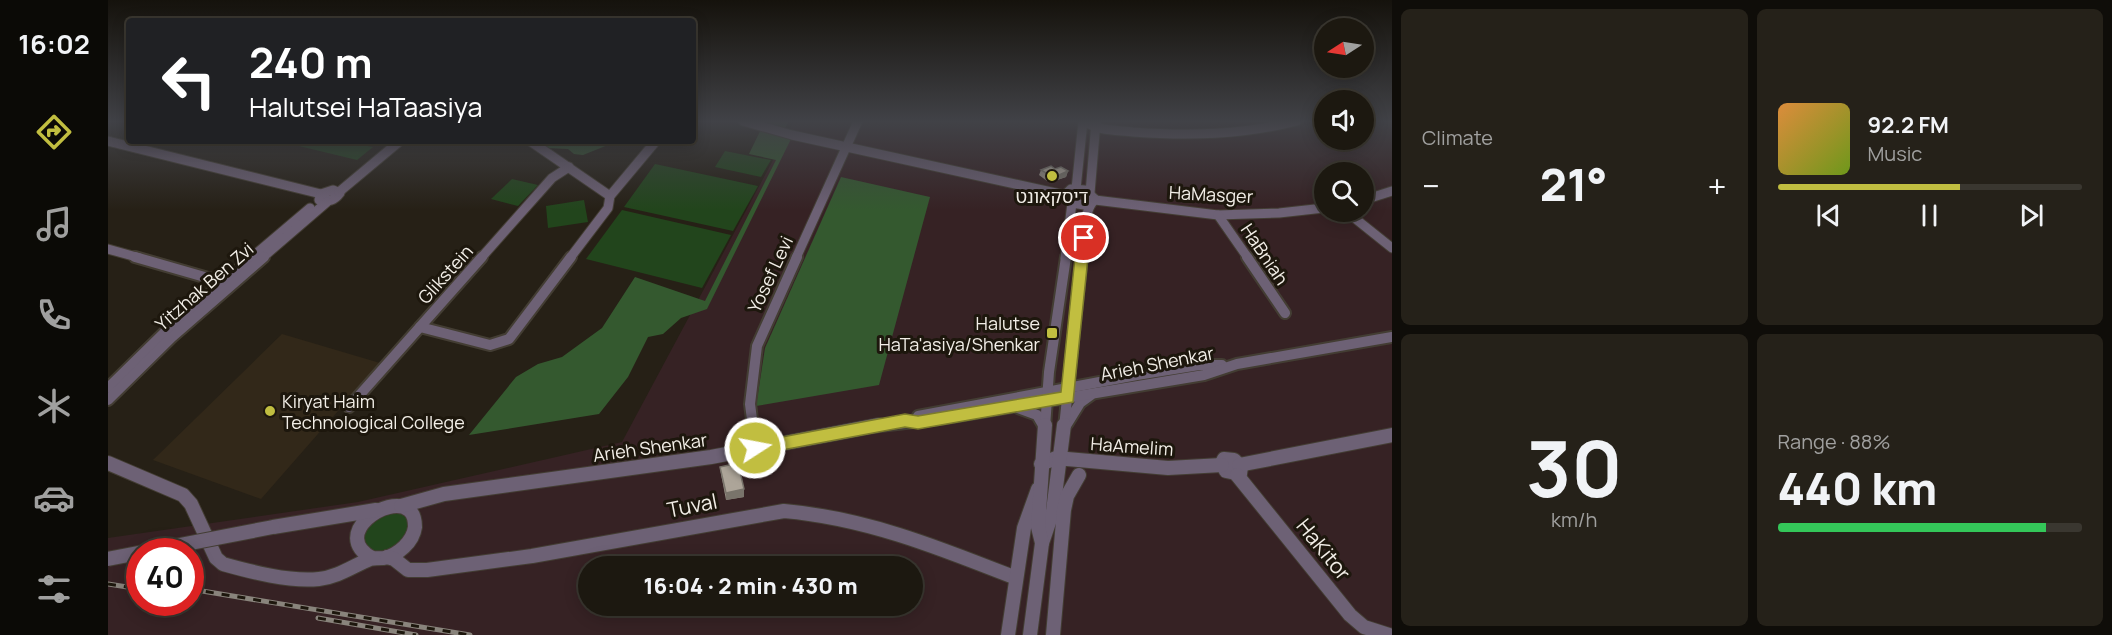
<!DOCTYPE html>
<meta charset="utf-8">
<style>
:root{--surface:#1c1810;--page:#252119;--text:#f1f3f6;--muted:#a0a09f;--line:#3a3730;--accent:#c1be40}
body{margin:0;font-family:Manrope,"Noto Sans Hebrew",sans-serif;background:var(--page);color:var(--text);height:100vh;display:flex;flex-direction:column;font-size:22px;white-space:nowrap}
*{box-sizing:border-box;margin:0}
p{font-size:20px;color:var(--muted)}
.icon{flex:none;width:33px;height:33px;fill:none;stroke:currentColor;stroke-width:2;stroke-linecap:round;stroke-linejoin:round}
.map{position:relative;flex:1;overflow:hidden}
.side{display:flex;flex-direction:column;gap:9px;padding:9px;background:#0f0d09;width:720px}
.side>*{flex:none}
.banner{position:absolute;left:18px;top:18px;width:570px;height:126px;border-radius:6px;box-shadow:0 3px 15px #0003,0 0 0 2px var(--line);background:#202124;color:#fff;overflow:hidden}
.needle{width:39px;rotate:258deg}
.fabs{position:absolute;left:1206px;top:18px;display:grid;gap:12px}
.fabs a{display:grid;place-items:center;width:60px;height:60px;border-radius:50%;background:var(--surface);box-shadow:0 3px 15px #0003,0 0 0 2px var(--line);font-size:30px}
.speed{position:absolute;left:18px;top:538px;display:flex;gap:12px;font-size:30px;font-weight:700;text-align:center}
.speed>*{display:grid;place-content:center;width:78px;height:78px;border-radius:50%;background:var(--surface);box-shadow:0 3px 15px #0003,0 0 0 2px var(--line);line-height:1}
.speed .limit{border:9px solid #d22;background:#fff;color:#111}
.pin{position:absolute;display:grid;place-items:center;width:51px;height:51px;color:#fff;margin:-26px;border:3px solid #fff;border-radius:50%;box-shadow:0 2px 6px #0007}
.me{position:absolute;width:66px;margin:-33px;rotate:79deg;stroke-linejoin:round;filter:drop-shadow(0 0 4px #0008)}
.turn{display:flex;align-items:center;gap:21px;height:126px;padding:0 24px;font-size:27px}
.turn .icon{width:78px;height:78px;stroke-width:2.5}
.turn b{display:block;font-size:42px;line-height:51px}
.big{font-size:45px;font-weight:800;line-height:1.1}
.side .card{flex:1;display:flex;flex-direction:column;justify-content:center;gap:9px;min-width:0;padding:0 21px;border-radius:9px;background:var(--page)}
.side .dial{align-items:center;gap:0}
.dial b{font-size:78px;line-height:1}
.song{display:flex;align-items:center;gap:18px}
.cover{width:72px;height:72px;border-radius:9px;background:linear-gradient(135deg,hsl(30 70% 55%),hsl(80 70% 35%))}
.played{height:6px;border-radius:3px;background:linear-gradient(90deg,var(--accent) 60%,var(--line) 60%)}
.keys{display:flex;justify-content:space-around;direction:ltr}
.heat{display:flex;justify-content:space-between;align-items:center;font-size:33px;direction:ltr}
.charge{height:9px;border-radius:4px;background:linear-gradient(90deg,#34c759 88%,var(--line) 0)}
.side .tiles{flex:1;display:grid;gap:9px;grid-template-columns:repeat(2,1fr)}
.trip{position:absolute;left:470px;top:556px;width:345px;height:60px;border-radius:30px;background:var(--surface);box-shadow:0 3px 15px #0003,0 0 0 2px var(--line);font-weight:800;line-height:60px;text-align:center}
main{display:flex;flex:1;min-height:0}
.menu{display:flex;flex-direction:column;width:108px;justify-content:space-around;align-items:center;background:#0b0a06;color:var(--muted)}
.menu .icon{width:42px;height:42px}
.menu .active{color:var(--accent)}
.menu b{font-size:27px;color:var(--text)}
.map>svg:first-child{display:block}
.industrial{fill:#362224;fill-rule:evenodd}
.built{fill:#322819}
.green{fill:#22451c}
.forest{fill:#34592f}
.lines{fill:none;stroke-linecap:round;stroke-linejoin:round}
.minor-far2-casing{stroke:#433d33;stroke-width:11}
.minor-far1-casing{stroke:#433d33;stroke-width:14}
.minor-casing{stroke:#433d33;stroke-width:16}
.minor-far2{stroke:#6d6175;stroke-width:9}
.minor-far1{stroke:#6d6175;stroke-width:10}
.minor{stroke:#6d6175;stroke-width:14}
.rail-casing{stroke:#89847c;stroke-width:5}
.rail{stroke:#1d170d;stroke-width:3;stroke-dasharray:8;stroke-linecap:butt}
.minor-bridge-casing{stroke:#433d33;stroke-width:16;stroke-linecap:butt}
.minor-bridge{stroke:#6d6175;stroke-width:14}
.wall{fill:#958e84}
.shaded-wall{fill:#79746b}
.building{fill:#ada599;stroke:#79746b;stroke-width:1.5}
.route{fill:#c1be40;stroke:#7d7c2a;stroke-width:1.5}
.poi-dot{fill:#c1be40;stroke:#1d170d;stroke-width:2}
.labels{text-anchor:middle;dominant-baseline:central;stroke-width:6;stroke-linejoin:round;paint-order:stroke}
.street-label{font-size:18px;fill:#f2eee7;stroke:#1d170d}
.poi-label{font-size:18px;fill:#f2eee7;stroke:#1d170d}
.near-street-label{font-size:21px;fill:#f2eee7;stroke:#1d170d}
</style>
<main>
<nav class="menu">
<b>16:02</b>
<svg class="icon active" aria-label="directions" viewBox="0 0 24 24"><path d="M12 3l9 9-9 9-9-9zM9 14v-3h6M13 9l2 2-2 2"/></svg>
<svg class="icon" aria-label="music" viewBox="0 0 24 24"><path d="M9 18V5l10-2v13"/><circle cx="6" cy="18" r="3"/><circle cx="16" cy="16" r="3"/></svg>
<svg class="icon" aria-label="phone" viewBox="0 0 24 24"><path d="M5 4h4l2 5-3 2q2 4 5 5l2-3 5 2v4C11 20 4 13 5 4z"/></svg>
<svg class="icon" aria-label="climate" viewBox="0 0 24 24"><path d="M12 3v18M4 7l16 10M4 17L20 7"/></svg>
<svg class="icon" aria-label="car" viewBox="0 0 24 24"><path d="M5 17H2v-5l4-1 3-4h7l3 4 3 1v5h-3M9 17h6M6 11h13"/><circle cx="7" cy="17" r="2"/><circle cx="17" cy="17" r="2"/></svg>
<svg class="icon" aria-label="filters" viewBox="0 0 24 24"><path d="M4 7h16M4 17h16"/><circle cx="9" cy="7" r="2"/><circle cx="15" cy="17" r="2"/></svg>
</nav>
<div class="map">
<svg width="1284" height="635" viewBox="0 0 1284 635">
<rect width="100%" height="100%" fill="#262016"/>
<path class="industrial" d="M686,121H1216V140H1256V121H1284V635H0V538L250,502L514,442ZM1216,172H1256V212H1216ZM32,552H82V603H32ZM480,567H804V606H480Z"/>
<polygon class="built" points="174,334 272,363 153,499 45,460"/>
<g class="green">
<polygon points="170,141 256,141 254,145 265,147 249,160"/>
<polygon points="617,151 663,160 653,177 607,167"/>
<polygon points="547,164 650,186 625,231 516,207"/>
<polygon points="404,179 430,185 410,206 383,199"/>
<polygon points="476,200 480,222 440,228 438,206"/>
<polygon points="514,210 623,235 594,288 478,259"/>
<path d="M278,512C290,512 299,512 301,526C293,544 285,550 266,553L255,545C255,527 264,523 278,512Z"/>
</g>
<g class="forest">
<polygon points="653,121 681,121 674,134 683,139 599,309 573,318 555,334 540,337 520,377 491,414 361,435 408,377 430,364 454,357 494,328 527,277 597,301 668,160 641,154 656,123"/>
<polygon points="434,141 510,141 475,155 466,154 460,149 439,148"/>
<polygon points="733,177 822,197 771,385 648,406 657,348"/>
</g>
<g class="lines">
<defs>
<g id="minor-far2">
<polyline points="635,121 684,135 957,195"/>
<path d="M976,121C989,131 1009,130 1025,132C1081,136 1134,135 1189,121"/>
<polyline points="0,141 213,194"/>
<polyline points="422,141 502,196"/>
<polygon points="963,189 977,190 987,199 982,206 964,203 957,195"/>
<polyline points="968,189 975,121"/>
<path d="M225,190L232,193C226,201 221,202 211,200L213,194Z"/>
<polyline points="231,192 292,141"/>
<polyline points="982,193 988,122"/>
<polyline points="987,200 1110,215 1171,213 1216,208"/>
<polyline points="1256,200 1284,191"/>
<polyline points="1239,212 1284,248"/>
<polyline points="1110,215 1140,258"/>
<polyline points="0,249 32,258"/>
<polyline points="143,258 202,208"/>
<polyline points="154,258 219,202"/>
<polyline points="373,258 444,178 461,167"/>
<polyline points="462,258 500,208 502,196 548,141"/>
<polyline points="688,258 750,121"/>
<polyline points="957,258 964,203"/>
<polyline points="974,258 978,216 982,206"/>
</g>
<g id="minor-far1">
<polyline points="27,257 114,282"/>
<polyline points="1139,257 1177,313"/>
<polyline points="312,327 382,345 401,339 463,257"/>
<polyline points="0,388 57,332 145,257"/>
<polyline points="0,400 64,337 156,257"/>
<polyline points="241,407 374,257"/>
<polyline points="910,408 929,415 936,427"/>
<polyline points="810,416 1029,375 1091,365 1114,365"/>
<polyline points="959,424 972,403 983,395"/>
<polyline points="645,427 642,404 649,346 689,257"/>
<polyline points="763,427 832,419 1096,375 1129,364 1284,337"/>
<polyline points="937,427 941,372 958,257"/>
<polyline points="956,427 974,257"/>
</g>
<g id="minor">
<polyline points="644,425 647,449"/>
<polygon points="1116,459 1126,460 1133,467 1132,474 1118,471 1114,463"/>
<path d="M0,463L75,495L83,504L108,558L115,564C144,572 180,582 211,579C230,577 245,566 262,559C267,558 271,558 276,558C290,555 305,542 307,527C307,521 306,514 301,510C280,493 222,535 264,558"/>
<polyline points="933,464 948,458 1060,468 1114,465"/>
<polyline points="1131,465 1284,435"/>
<polyline points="1129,475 1242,615 1256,627 1281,635"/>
<polyline points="293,506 336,494 603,457 771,425"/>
<polyline points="165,527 268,510"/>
<polyline points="934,543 945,511 956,425"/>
<path d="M279,557L286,559L300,570H319L424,556L676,511C758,518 832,548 908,578"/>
<polyline points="900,635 916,528 930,489"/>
<polyline points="922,635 934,543 930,527 937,425"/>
<polyline points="945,635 956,510 959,496 971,475"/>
</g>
</defs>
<use href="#minor-far2" class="minor-far2-casing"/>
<use href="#minor-far1" class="minor-far1-casing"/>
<use href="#minor" class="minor-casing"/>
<use href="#minor-far2" class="minor-far2"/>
<use href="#minor-far1" class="minor-far1"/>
<use href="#minor" class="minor"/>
<defs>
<g id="rail">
<polyline points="0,584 32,589"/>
<polyline points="82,589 362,635"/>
<polyline points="210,618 308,635"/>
</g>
</defs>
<use href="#rail" class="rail-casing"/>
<use href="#rail" class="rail"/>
<defs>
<polyline id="minor-bridge" points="0,559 165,527"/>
</defs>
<use href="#minor-bridge" class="minor-bridge-casing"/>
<use href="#minor-bridge" class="minor-bridge"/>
</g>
<g class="wall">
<polygon points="933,170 960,171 958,177 949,180 946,178 939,181 931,175"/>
<polygon points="612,467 636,497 618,500 613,474"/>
</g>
<g class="shaded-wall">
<polygon points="960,171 958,177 949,180 951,175"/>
<polygon points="948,172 946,178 939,181 941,175"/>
<polygon points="636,489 636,497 618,500 618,493"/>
</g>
<g class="building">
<polygon points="943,166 947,169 953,167 960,171 951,175 948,172 941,175 933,170"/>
<polygon points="630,463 636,489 618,493 612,467"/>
</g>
<linearGradient id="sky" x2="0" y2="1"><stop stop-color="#15120c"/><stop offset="0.58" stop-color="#414247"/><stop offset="1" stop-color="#414247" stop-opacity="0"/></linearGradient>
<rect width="1284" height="210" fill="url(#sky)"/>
<polygon class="route" points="976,234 982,238 965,402 810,429 797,427 647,455 642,453 639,448 642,444 647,442 797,414 810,416 953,392 969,238"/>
<g class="poi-dot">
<circle cx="944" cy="176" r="6"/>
<rect x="938" y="327" width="12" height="12" rx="3"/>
<circle cx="162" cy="411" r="6"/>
</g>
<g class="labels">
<g class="street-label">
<text transform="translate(1103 194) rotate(3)">HaMasger</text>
<text transform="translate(1157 254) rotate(56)">HaBniah</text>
<text transform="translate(337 274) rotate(-48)">Glikstein</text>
<text transform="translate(662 274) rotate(-65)">Yosef Levi</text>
<text transform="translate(96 286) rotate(-41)">Yitzhak Ben Zvi</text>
<text transform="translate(1049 363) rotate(-11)">Arieh Shenkar</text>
<text transform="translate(1024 446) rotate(4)">HaAmelim</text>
<text transform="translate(542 447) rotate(-8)">Arieh Shenkar</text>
</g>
<g class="poi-label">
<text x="944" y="196">דיסקאונט</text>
<text x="932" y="323" text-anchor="end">Halutse<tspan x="932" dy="21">HaTa'asiya/Shenkar</tspan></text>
<text x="174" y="401" text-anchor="start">Kiryat Haim<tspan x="174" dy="21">Technological College</tspan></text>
</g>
<g class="near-street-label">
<text transform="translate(584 505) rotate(-11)">Tuval</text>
<text transform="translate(1216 549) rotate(51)">HaKitor</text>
</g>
</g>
</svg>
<div class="fabs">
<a><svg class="needle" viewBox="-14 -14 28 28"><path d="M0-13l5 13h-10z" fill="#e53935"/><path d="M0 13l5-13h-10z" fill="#a0a09f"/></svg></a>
<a><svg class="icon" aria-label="sound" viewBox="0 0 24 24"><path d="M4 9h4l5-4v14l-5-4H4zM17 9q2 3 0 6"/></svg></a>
<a><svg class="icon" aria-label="search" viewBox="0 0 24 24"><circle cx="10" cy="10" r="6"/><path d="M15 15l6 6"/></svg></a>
</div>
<div class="speed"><div class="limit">40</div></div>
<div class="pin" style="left:976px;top:238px;background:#d93025"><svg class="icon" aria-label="arrive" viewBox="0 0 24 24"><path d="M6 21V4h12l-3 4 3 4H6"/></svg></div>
<svg class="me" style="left:647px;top:448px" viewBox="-20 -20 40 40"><circle r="17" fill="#c1be40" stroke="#fff" stroke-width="3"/><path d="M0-11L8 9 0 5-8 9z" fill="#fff"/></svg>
<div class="trip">16:04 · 2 min · 430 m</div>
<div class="banner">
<div class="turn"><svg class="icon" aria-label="left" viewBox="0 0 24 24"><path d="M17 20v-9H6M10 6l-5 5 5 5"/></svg><div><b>240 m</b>Halutsei HaTaasiya</div></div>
</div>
</div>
<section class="side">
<div class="tiles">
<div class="card"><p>Climate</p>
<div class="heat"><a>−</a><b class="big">21°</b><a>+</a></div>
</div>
<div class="card">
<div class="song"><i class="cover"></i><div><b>92.2 FM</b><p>Music</p></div></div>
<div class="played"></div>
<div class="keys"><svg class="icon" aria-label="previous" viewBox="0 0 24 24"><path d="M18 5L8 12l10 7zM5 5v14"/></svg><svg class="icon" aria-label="pause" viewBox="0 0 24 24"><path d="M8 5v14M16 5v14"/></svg><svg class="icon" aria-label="next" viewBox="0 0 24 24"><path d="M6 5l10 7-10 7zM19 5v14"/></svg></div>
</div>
<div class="card dial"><b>30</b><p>km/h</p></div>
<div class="card"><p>Range · 88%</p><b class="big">440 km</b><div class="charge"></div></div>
</div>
</section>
</main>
